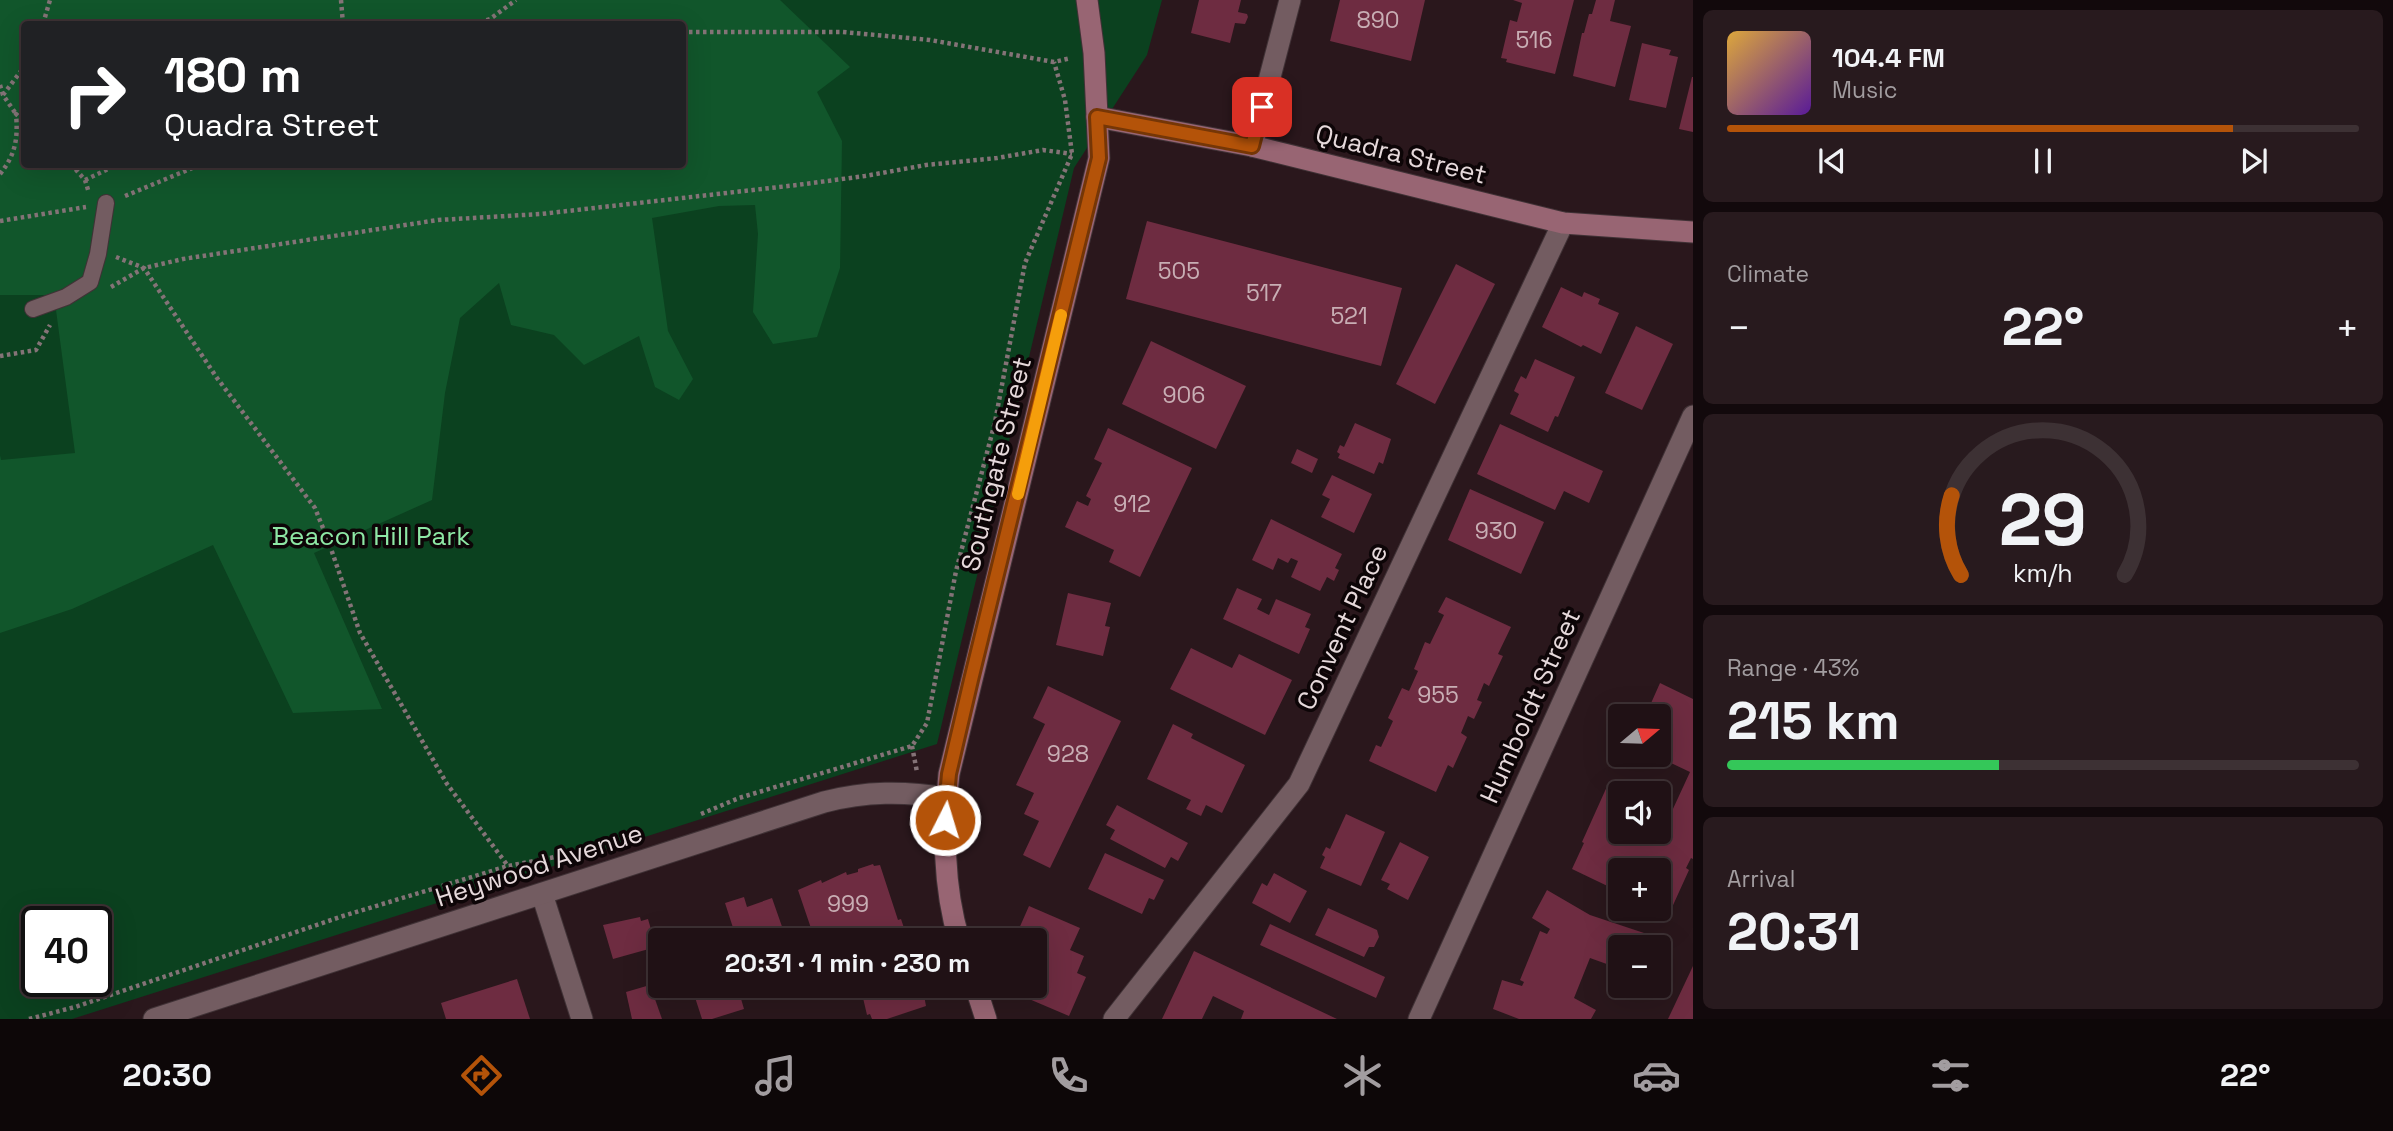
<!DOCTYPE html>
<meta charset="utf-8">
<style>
:root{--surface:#201115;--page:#281a1e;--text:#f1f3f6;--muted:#a29da0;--line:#3d3134;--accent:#b45309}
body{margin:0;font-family:"Space Grotesk",sans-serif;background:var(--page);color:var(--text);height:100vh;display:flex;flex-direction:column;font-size:26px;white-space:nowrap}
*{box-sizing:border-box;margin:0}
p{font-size:23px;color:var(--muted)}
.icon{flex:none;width:38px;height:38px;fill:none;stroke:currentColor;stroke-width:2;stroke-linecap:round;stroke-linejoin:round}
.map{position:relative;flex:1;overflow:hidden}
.details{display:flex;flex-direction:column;gap:10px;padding:10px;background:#12090c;width:700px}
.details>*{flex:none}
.top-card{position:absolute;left:21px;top:21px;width:665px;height:147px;border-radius:7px;box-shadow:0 7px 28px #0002,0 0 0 2px var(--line);background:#202124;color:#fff;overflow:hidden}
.needle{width:46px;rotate:71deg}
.fabs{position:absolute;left:1608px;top:704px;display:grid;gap:14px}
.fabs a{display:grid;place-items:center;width:63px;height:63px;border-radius:7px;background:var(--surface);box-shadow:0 7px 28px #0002,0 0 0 2px var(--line);font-size:35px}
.speed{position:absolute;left:21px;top:906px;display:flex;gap:14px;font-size:35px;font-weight:700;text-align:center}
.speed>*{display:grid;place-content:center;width:91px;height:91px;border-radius:50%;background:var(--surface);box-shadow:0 7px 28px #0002,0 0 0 2px var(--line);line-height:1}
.speed .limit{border:4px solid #111;border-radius:10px;background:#fff;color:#111}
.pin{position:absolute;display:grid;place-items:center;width:60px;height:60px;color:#fff;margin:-30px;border-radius:14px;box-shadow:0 4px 10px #0006}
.me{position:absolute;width:77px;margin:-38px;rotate:5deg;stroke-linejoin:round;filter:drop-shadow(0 0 5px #0008)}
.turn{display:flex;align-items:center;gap:24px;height:147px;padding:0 28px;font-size:32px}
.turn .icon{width:91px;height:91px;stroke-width:2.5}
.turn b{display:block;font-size:49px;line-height:60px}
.big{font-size:52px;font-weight:700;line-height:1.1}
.details .widget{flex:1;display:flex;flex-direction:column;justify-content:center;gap:10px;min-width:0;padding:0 24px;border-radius:10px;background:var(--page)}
.details .dial{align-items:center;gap:0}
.dial svg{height:182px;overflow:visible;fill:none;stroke:var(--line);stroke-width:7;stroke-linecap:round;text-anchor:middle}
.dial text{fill:var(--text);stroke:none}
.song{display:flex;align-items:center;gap:21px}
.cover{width:84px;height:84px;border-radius:10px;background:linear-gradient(135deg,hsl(40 70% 55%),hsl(270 70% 35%))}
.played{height:7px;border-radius:4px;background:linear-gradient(90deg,var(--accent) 80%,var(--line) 80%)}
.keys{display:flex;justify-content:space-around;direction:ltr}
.heat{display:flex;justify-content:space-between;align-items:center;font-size:38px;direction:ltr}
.charge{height:10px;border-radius:5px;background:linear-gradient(90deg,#34c759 43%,var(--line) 0)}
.trip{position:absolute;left:648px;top:928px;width:399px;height:70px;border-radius:7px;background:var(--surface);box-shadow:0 7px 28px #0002,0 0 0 2px var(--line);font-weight:700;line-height:70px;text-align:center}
.tabs{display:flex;height:112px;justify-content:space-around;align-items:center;background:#0d0708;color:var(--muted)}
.tabs .icon{width:49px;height:49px}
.tabs .selected{color:var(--accent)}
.tabs b{font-size:32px;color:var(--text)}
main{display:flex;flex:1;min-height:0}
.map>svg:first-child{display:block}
.green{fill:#0b411f;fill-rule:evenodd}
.forest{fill:#11562b;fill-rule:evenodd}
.building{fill:#6e2c41}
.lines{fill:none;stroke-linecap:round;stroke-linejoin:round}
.lane-casing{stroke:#403236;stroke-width:18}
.street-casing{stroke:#403236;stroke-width:23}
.secondary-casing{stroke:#403236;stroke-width:23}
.path{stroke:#847377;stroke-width:4.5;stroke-dasharray:3.5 3.5;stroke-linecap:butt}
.lane{stroke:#735c61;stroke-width:16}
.street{stroke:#735c61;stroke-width:21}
.secondary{stroke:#986573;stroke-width:21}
.route-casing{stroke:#753606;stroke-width:18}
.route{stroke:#b45309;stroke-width:12}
.slow{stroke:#f59e0b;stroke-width:12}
.labels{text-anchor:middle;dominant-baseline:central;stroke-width:7;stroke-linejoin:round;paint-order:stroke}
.number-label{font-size:23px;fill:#c8aeb4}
.street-label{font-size:26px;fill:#e6d9db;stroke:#0d0507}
.park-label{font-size:26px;fill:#8ee8a5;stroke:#0d0507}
</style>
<main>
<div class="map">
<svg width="1693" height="1019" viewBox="0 0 1693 1019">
<rect width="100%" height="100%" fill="#2a171c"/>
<path class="green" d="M0,0H1162L1147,55L1074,168L937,744L72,1019H0ZM24,24H682V164H24ZM37,922H96V982H37Z"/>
<path class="forest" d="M0,0H780L850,67L817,92L842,141L840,268L817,337L773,344L753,312L758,234L755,205L719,206L652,218L668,331L693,379L679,400L655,387L639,336L584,365L554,335L511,325L499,283L460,318L445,393L432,500L314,553L382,709L293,713L213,545L72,609L0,633V455L1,460L75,453L54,295H0ZM24,24H682V164H24Z"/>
<g class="building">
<polygon points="1199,0 1241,0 1238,12 1247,14 1248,17 1245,24 1235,23 1230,43 1191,33"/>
<polygon points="1340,0 1425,0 1411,61 1330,41"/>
<polygon points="1513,0 1574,0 1555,74 1506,62 1507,59 1501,58 1510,20 1517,22 1522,3"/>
<polygon points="1596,0 1615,0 1610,21 1631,26 1615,87 1573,76 1582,33 1584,33 1589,14 1592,14"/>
<polygon points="1642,43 1671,50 1669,55 1678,57 1666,108 1629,100"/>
<polygon points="1692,77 1693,77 1693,132 1679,129"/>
<polygon points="1147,221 1402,288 1381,366 1126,299"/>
<polygon points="1456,264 1495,284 1435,404 1396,384"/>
<polygon points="1561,287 1582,297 1584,292 1600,299 1598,304 1619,313 1601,354 1583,345 1581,347 1542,327"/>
<polygon points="1636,326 1673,344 1642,410 1605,393"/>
<polygon points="1151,341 1246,386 1216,449 1122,404"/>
<polygon points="1535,359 1575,377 1558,417 1555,416 1548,432 1510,414 1519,394 1514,391 1517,384 1521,376 1526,379"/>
<polygon points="1355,423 1391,439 1383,464 1379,462 1374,474 1338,458 1340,454 1337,452 1340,445 1344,447"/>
<polygon points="1500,424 1603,471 1589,503 1564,491 1555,510 1477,474"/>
<polygon points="1108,428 1192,468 1140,577 1109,562 1114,550 1065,527 1077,501 1088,506 1091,499 1086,496 1102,463 1094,459"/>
<polygon points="1297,449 1318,459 1312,473 1291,463"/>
<polygon points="1332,475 1372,494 1354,533 1321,517 1330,499 1322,495"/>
<polygon points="1470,489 1544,522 1521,574 1448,540"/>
<polygon points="1271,519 1342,554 1335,568 1339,570 1334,581 1327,577 1320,591 1291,577 1298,561 1291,558 1288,563 1278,558 1273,570 1252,560"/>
<polygon points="1237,588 1262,599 1257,609 1269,615 1276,599 1311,614 1305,627 1310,629 1299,654 1223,619"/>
<polygon points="1068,593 1111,603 1105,626 1110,627 1103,656 1056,645"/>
<polygon points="1446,597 1511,627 1498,654 1503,656 1489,686 1484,683 1477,700 1482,702 1474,719 1468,716 1461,733 1467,737 1453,768 1448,765 1436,792 1369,761 1376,745 1381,747 1393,721 1388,718 1402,688 1409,691 1418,671 1414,669 1425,642 1430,644 1444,615 1438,612"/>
<polygon points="1191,648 1232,668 1239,654 1292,680 1265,735 1170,689"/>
<polygon points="1660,683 1693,699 1693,859 1691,858 1686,868 1689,870 1669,914 1659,910 1659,870 1620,870 1620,892 1572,869 1584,843 1582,842 1609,782 1625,790 1628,783 1644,791 1644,793 1620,793 1620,831 1646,831 1660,837 1690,772 1652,754 1659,754 1659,716 1640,716 1644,708 1648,710"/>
<polygon points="1048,686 1121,721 1050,868 1023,855 1039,821 1024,814 1034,793 1016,785 1045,724 1033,718"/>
<polygon points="1173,724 1193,734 1191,738 1245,765 1222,813 1206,805 1201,816 1186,809 1191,800 1147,779"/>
<polygon points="1117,805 1188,843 1178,861 1171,857 1165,868 1110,839 1115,830 1106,825"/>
<polygon points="1346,814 1385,832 1361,886 1320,868 1325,857 1322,855 1326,847 1330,849"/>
<polygon points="1400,842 1429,857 1408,900 1387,889 1390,884 1381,880"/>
<polygon points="1105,853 1164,880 1154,900 1149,898 1142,914 1088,889"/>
<polygon points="873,864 874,866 880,865 898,920 901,919 908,940 815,940 798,890 821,880 822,883 846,872 847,875 858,872 858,869"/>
<polygon points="1274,873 1307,891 1290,923 1252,903 1262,883 1267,886"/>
<polygon points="1547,890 1590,915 1644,933 1640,947 1620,947 1620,958 1617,957 1615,967 1590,958 1574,998 1596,1010 1591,1019 1519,1019 1493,1009 1502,980 1522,986 1524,982 1520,980 1540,931 1547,934 1550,929 1532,918"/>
<polygon points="744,897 747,907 772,898 786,938 737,940 725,903"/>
<polygon points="1029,906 1080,928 1070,950 1084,956 1077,973 1086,977 1069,1016 1022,996 1027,985 1034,985 1034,940 1014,940"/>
<polygon points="1328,908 1377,930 1379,937 1374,947 1369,947 1364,957 1315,935"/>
<polygon points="640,917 641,921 648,919 656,947 613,959 603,925"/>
<polygon points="1270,924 1385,977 1376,998 1260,945"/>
<polygon points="1194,951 1337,1019 1241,1019 1244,1011 1213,996 1202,1019 1162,1019"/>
<polygon points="1693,966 1693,1019 1668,1019"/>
<polygon points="517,979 530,1019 446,1019 441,1003"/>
<polygon points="650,985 662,1019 632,1019 626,992"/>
<polygon points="691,985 737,985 744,1009 712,1019 702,1019"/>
<polygon points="860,985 922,985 926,1006 887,1019 872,1019 870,1014 867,1015"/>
</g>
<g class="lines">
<defs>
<polyline id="lane" points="33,309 66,297 90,282 98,254 106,203"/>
<g id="street">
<polyline points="1252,146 1290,0"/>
<polyline points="542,894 582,1019"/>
<path d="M154,1019L824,802C866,791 904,791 947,798"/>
<polyline points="1114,1019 1299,784 1563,223"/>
<polyline points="1419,1019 1693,416"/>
</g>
<g id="secondary">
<polyline points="1097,117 1252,146 1563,223 1693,232"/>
<path d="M959,940C943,885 943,830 949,774L1099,158L1094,53L1087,0"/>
<polyline points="975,985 986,1019"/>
</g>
</defs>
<use href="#lane" class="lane-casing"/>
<use href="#street" class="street-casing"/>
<use href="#secondary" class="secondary-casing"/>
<g class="path">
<polyline points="341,0 343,24"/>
<polyline points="43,24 50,0"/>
<polyline points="473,24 490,19 516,0"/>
<polyline points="682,32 843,32 930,40 1054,62 1071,58"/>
<polyline points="0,85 3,95 16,114"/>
<polyline points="3,95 24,67"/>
<polyline points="71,164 85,180 89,193"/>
<path d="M0,174C16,154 18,138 16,114L24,121"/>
<polyline points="85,180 119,164"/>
<polyline points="125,196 202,164"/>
<polyline points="0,221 86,207"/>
<polyline points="116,257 144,268 217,378 315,508 329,543 360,633 447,784 508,866 586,851"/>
<polyline points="111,287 144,268 183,259 438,220 541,214 797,185 865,176 926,165 997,158 1043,150 1072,154"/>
<polyline points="0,356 36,350 50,325"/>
<polyline points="912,746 917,772"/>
<polyline points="701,814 739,798 912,746 927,723 956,571 995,422 1025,263 1072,154 1065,100 1054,62"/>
<polyline points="29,1019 75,1007 343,916 508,866 520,876"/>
</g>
<use href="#lane" class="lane"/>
<use href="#street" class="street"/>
<use href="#secondary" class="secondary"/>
</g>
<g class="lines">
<defs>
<polyline id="route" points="945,820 949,774 971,680 1099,158 1097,117 1252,146 1262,107"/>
</defs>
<use href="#route" class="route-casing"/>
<use href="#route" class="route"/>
<polyline class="slow" points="1018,494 1061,315"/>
</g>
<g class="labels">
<g class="number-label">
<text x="1378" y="20">890</text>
<text x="1534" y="40">516</text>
<text x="1179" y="271">505</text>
<text x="1264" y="293">517</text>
<text x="1349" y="316">521</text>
<text x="1184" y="395">906</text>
<text x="1132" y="504">912</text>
<text x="1496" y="531">930</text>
<text x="1438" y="695">955</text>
<text x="1068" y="754">928</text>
<text x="848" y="904">999</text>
</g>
<g class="street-label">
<text transform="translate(1401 154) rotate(14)">Quadra Street</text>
<text transform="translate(996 464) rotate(-76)">Southgate Street</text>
<text transform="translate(1342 627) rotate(-65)">Convent Place</text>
<text transform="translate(1530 706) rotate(-66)">Humboldt Street</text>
<text transform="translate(539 865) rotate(-18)">Heywood Avenue</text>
</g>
<g class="park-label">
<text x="371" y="536">Beacon Hill Park</text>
</g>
</g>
</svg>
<div class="fabs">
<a><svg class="needle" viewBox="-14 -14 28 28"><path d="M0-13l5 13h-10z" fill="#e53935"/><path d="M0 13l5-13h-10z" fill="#a29da0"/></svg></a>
<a><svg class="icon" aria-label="sound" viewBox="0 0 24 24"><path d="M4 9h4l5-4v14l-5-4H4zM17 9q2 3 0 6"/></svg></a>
<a>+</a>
<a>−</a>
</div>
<div class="speed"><div class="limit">40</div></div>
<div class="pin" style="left:1262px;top:107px;background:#d93025"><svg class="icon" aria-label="arrive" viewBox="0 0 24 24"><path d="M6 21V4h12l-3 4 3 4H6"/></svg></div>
<svg class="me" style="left:945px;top:820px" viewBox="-20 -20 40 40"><circle r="17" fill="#b45309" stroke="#fff" stroke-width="3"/><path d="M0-11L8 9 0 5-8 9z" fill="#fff"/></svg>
<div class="trip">20:31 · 1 min · 230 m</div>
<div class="top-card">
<div class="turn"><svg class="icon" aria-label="right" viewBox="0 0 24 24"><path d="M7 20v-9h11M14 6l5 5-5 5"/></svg><div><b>180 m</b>Quadra Street</div></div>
</div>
</div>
<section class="details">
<div class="widget">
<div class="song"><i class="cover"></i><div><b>104.4 FM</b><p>Music</p></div></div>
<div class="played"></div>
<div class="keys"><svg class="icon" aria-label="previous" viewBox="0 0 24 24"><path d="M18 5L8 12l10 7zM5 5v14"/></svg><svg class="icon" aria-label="pause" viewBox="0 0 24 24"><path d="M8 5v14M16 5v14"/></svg><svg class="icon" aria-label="next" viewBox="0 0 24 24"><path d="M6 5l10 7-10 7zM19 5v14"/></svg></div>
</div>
<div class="widget"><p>Climate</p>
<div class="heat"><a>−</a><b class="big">22°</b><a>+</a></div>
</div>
<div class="widget dial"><svg viewBox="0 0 100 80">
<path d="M14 69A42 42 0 1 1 86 69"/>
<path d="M14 69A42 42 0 0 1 10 34" stroke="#b45309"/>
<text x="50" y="56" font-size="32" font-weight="700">29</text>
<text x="50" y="72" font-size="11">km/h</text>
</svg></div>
<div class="widget"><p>Range · 43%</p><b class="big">215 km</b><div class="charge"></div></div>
<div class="widget"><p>Arrival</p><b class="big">20:31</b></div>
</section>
</main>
<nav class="tabs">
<b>20:30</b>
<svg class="icon selected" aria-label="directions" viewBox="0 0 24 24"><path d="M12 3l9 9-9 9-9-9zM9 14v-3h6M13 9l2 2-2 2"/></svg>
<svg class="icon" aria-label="music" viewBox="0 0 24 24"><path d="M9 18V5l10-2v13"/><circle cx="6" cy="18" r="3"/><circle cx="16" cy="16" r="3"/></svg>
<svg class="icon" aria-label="phone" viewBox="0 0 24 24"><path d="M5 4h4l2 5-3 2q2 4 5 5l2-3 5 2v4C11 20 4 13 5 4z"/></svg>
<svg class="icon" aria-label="climate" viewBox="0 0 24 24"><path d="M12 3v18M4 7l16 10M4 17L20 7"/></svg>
<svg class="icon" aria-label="car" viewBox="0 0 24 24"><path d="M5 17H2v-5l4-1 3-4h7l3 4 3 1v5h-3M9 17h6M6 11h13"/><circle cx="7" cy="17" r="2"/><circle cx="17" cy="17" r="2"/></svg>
<svg class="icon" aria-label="filters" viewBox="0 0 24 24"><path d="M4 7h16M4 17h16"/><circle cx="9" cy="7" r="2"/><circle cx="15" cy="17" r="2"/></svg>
<b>22°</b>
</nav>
